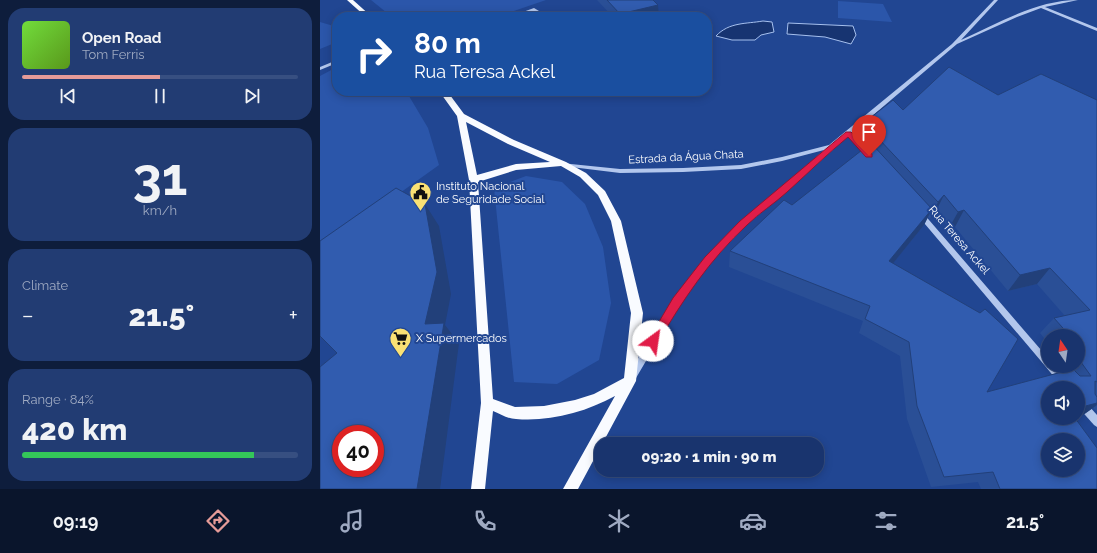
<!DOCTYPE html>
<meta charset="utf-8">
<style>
:root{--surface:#19346e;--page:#223c73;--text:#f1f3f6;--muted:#9faac2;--line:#374f81;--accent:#e69b98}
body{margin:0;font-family:Raleway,sans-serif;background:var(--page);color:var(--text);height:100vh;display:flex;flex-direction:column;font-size:15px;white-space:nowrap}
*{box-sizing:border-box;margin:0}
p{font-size:13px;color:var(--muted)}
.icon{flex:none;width:22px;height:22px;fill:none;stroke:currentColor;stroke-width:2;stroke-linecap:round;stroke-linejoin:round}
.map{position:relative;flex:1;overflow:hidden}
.drawer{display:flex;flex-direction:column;gap:8px;padding:8px;background:#0e1d3c;width:320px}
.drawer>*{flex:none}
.guide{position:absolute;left:12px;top:12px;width:380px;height:84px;border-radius:16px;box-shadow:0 2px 10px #0003,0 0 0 1px var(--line);background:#1a4fa0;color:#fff;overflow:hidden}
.needle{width:26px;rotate:347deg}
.fabs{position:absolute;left:721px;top:329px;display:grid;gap:8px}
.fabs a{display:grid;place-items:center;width:44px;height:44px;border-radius:50%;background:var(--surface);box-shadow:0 2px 10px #0003,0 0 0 1px var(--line);font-size:20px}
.speed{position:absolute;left:12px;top:425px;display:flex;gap:8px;font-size:20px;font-weight:700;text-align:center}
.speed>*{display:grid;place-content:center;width:52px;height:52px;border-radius:50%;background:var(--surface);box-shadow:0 2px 10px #0003,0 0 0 1px var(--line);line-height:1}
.speed .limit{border:6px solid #d22;background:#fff;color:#111}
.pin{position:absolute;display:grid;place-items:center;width:34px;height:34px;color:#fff;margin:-41px -17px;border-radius:50% 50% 50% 0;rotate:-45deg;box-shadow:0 0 4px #0007}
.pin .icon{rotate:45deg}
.me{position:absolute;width:44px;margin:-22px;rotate:31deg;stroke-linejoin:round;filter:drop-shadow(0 0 3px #0008)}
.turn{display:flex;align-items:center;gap:14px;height:84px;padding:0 16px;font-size:18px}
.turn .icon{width:52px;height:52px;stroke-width:2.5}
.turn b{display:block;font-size:28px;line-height:34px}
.big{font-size:30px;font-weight:800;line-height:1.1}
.drawer .widget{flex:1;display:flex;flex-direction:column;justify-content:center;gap:6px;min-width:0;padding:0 14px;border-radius:16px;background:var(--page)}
.drawer .dial{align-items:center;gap:0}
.dial b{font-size:52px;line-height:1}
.song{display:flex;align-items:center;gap:12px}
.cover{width:48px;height:48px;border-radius:6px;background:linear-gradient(135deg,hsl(100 70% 55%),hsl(90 70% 35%))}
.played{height:4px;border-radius:2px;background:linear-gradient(90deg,var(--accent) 50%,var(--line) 50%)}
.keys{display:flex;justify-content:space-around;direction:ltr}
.heat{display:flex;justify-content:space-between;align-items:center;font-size:22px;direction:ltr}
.charge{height:6px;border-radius:3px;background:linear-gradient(90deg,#34c759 84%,var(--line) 0)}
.trip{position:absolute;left:274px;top:437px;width:230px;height:40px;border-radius:16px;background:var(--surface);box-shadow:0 2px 10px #0003,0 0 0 1px var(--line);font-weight:800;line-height:40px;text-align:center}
.tab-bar{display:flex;height:64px;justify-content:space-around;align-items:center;background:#0a152c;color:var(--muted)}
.tab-bar .icon{width:28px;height:28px}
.tab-bar .active{color:var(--accent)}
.tab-bar b{font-size:18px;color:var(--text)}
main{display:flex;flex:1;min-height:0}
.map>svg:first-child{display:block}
.green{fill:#2b56aa}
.water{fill:#173471;stroke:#a6c0ee}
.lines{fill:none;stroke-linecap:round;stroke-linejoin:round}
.minor{fill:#b3c7ed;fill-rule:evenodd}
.major{fill:#f9fbff;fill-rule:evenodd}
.wall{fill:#2a4f96;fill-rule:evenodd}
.shaded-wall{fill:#22407a}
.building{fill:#315caf;stroke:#22407a;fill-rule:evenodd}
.route{fill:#e11d48;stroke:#92132f}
.labels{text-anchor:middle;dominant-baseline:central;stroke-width:4;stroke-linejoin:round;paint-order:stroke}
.street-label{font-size:11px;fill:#fff;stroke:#214692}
.poi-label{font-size:11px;fill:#fff;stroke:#214692;text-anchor:start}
</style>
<main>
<section class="drawer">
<div class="widget">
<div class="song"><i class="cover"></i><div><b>Open Road</b><p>Tom Ferris</p></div></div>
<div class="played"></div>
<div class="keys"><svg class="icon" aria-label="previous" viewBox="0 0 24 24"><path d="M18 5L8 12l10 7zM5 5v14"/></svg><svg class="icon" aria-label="pause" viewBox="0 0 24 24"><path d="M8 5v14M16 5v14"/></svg><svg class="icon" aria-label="next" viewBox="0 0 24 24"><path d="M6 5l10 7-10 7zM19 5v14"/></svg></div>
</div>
<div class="widget dial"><b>31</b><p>km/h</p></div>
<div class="widget"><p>Climate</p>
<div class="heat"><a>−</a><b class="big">21.5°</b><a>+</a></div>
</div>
<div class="widget"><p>Range · 84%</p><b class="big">420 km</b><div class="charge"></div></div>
</section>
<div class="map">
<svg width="777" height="489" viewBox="0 0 777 489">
<rect width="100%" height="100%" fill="#214692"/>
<g class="green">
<polygon points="51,0 226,0 176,17 72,17"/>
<polygon points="518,1 563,4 572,22 518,18"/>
<polygon points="0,22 17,27 17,42 0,49"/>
<polygon points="17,67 17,91 86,91 108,128 119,165 0,250 0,76"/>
<polygon points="206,176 242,182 265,204 283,247 291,303 279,360 237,384 194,382 174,188"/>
</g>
<g class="water">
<path d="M443,21L452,22L454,32L441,35L435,40H412L396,36C409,22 426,24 443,21Z"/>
<polygon points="468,23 533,26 536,35 531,44 505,37 467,34"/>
</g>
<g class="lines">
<g class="minor">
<path d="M674,0H678L641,40C678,23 717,0 758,0L725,7L777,28V31L721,8L697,17L637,44L532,133L551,155V157H547L528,136L465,193L426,225L391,262L360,303L316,378L313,379L310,378L309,375L310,372L354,299L385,258L422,221L461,189L504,150L462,161L421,169L363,172L300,173L243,166L241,165L240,164L241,163L300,169L363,168L421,165L462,157L509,145L632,44Z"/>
<polygon points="214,8 229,17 224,17 214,11 195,17 189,17"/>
<polygon points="17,60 17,63 0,70 0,67"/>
<polygon points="599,213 603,213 728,358 728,366 735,366 752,388 743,388 726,367 599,217 598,215"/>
<polygon points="758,396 761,397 777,415 777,427 774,425 758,407"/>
</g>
<g class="major">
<polygon points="27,0 33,0 52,17 46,17"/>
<path d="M119,91H127L144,114L194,140L246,162L266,173L285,191L301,221L323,313L316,381L258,489H243L295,396C266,412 229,422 196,419C188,419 180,414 173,411L165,489H151L161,403L149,180L137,116ZM146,122L188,144L230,162L196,164L157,175ZM241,166L260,177L278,195L291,221L311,313L304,378L274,394L255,400L224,406L195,407L173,399L158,182L196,170Z"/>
</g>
</g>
<g class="wall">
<polygon points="277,0 333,0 339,17 293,17"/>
<path d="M678,95L777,100V411H776L773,408L763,415L758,416V388H728L777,489H661L658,482L611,487L587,419L580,356L539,333L543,321L409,267L410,251L472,205L555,147L556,145L545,134L550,118L583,110ZM616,211L629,228L635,227L688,291L717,284L745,316L734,318L720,333L728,343V336H758V366H738V367L741,372L667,392L573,263L604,225L608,217L610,219Z"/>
</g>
<g class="shaded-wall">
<polygon points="338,5 339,17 301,17 300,14"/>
<polygon points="624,195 616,211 610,219 618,202"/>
<polygon points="105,204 119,226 131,294 125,325 139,343 120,489 97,489 105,324"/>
<polygon points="612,209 604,225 562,277 569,261"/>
<polygon points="644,210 635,227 629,228 638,212"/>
<polygon points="730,268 717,284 688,291 700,275"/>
<polygon points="777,403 777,405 763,415 758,416 758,408"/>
</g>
<g class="building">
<polygon points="287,0 333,0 338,5 300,14"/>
<path d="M629,67L678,95L721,74L777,100V382L775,381V394L777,397V403L758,408V388H728V418H755L777,448V489H680L673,472L624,477L597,406L589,342L545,319L550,306L410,251L464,200L472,205L551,143L612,209L569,261L660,313L665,309L698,339L667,392L753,369L760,376H771L758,358V336H750L734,318L770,310L730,268L700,275L644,210L638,212L624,195L618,202L558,138L565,133L550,118L573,100L583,110ZM728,440H758V470H728Z"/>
<path d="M76,188L105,204L117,272L105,324L124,323L97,489H0V367L17,353L0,336V241ZM21,434H55V468H21Z"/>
</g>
<path class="route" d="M526,132H531L552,154V157H546L528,137C507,154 487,174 467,192C454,204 439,213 427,225C390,259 362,301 337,344H330L328,341L330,337L353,298L385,257L420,221Z"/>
<defs>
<symbol id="civic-pin" viewBox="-11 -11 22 30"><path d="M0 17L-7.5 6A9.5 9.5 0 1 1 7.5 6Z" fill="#fae174" stroke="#214692"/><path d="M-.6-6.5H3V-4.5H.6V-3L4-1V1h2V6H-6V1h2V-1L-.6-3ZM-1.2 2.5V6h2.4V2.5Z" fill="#111"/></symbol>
<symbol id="supermarket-pin" viewBox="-11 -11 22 30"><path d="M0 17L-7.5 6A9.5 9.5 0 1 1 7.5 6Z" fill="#fae174" stroke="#214692"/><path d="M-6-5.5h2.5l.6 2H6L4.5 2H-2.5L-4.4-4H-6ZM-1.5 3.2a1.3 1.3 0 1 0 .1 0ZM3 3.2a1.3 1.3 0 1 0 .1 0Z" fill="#111"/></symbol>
</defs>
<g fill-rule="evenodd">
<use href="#civic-pin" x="88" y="180" width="25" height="34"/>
<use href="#supermarket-pin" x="68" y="326" width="25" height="34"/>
</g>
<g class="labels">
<g class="street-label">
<text transform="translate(366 157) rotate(-3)">Estrada da Água Chata</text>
<text transform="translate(639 240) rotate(49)">Rua Teresa Ackel</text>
</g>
<g class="poi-label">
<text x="116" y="186">Instituto Nacional<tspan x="116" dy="13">de Seguridade Social</tspan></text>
<text x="96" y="338">X Supermercados</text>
</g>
</g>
</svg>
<div class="fabs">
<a><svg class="needle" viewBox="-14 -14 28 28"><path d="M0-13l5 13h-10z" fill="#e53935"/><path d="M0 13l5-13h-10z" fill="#9faac2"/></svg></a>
<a><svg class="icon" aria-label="sound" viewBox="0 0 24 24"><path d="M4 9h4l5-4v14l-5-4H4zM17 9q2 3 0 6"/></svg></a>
<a><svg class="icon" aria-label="layers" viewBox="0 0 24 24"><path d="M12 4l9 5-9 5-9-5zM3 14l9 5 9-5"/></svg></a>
</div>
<div class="speed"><div class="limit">40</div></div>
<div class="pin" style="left:549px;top:156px;background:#d93025"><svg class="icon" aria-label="arrive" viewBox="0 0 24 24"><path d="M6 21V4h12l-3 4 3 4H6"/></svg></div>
<svg class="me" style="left:333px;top:341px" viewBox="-20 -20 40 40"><circle r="19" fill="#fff"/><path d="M0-13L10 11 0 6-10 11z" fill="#e11d48"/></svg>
<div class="trip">09:20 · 1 min · 90 m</div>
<div class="guide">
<div class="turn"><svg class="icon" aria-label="right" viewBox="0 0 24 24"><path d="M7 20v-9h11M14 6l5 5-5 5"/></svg><div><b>80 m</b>Rua Teresa Ackel</div></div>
</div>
</div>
</main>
<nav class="tab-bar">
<b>09:19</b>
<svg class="icon active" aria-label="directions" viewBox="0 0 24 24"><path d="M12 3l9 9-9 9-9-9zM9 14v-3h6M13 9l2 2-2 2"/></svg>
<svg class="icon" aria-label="music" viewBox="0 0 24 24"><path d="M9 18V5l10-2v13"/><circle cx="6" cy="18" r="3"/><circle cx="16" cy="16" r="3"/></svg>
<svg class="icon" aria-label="phone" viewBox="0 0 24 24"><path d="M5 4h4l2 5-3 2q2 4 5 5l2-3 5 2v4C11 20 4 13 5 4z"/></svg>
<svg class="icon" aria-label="climate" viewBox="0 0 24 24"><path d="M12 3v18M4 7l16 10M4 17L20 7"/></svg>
<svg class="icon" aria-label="car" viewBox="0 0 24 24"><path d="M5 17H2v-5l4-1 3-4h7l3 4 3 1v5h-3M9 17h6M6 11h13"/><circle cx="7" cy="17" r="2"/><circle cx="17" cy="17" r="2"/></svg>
<svg class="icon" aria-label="filters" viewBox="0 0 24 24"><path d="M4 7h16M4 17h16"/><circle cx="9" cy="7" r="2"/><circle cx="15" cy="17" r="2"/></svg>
<b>21.5°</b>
</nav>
